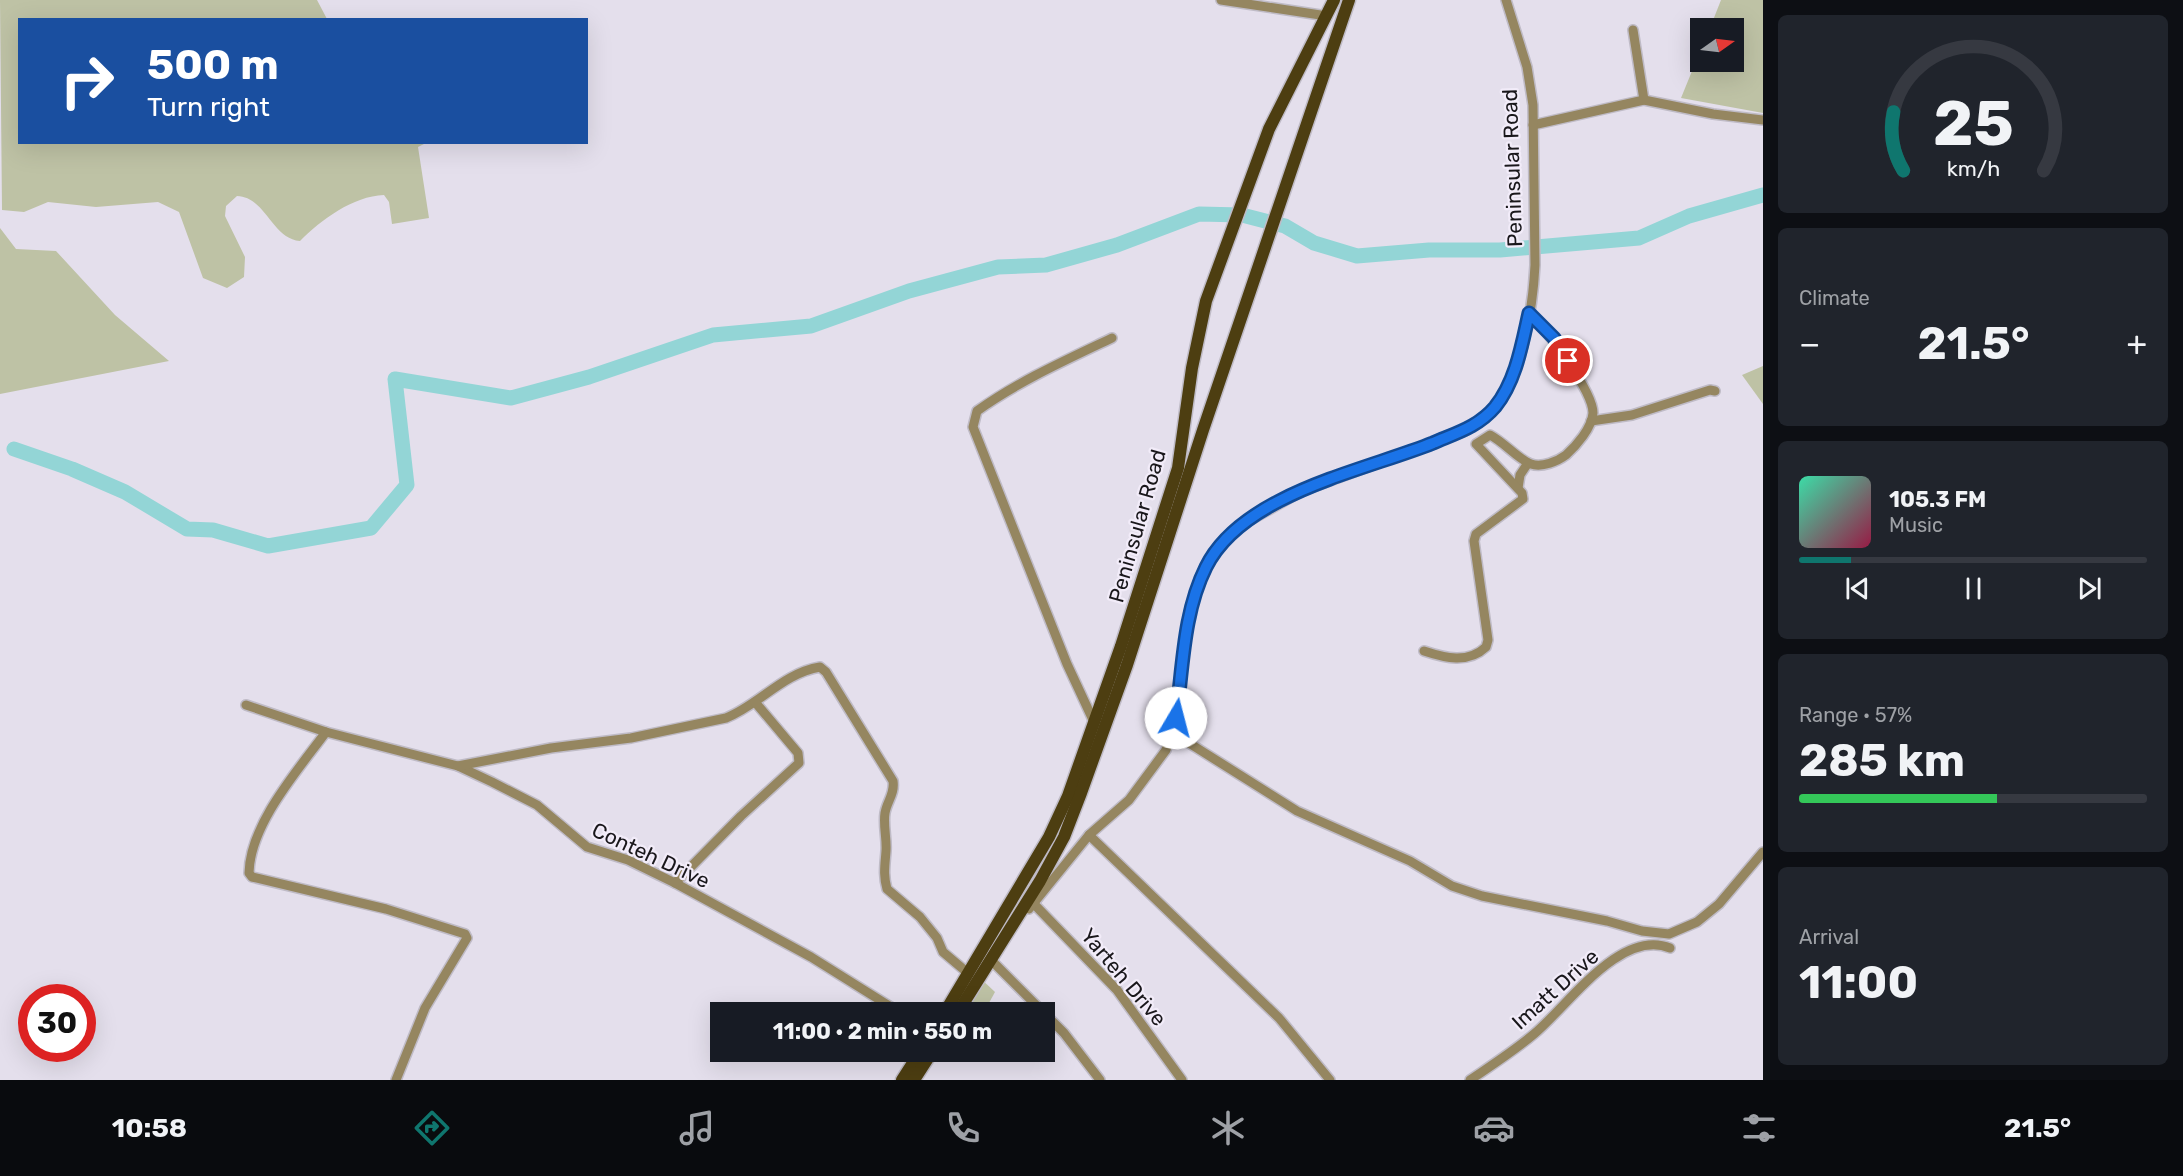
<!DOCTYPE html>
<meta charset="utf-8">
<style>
:root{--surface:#171b24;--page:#20242c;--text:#f1f3f6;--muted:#9ea1a6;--line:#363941;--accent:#0f766e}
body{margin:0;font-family:Rubik,sans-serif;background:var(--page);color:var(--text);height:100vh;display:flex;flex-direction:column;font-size:22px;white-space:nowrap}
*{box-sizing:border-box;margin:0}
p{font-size:20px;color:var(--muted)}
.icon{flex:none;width:33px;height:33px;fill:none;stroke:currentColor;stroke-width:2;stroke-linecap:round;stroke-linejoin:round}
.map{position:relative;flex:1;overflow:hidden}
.drawer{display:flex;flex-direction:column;gap:15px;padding:15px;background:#0d0f14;width:420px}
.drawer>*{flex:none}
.hud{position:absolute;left:18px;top:18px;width:570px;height:126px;border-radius:0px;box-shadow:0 6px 24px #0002;background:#1a4fa0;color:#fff;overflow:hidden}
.needle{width:39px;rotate:76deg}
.tools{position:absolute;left:1690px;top:18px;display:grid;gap:12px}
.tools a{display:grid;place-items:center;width:54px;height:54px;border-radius:0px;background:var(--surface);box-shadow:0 6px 24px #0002;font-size:30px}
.speed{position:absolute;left:18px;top:984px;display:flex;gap:12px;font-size:30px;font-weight:700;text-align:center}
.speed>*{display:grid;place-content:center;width:78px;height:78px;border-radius:50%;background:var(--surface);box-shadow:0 6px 24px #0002;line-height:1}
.speed .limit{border:9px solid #d22;background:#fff;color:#111}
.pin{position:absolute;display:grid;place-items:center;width:51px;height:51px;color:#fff;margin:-26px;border:3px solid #fff;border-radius:50%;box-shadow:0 2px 6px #0007}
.me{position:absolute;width:66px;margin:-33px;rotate:8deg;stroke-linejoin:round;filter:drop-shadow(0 0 4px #0008)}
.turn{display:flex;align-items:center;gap:21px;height:126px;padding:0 30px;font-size:27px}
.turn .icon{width:78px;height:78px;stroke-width:2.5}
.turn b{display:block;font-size:42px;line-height:51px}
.big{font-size:45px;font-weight:700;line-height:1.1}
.drawer .card{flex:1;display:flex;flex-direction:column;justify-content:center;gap:9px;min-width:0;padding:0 21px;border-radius:9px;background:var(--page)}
.drawer .dial{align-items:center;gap:0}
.dial svg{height:156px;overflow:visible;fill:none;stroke:var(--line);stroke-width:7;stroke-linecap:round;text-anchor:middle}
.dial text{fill:var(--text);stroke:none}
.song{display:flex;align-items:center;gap:18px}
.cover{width:72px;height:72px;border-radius:9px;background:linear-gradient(135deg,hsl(160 70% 55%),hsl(340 70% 35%))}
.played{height:6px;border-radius:3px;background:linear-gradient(90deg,var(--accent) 15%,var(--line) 15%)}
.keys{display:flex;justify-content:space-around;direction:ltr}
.heat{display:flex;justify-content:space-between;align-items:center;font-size:33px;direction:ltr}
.charge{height:9px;border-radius:4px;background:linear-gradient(90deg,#34c759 57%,var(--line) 0)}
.trip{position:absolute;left:710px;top:1002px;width:345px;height:60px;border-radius:0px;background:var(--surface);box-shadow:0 6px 24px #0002;font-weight:700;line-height:60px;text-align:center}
.tab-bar{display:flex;height:96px;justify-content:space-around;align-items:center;background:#090b0e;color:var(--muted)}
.tab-bar .icon{width:42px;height:42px}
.tab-bar .active{color:var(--accent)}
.tab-bar b{font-size:27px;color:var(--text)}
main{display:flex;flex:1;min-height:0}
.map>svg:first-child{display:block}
.green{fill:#bec2a5}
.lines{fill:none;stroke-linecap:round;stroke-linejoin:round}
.river{stroke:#93d5d6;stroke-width:15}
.minor-casing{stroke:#bfbbc6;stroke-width:12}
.major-casing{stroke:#bfbbc6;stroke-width:15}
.minor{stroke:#958660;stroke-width:9}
.major{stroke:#4d3e11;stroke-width:12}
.route-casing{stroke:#114b97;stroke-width:15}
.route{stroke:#1a73e8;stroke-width:10}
.labels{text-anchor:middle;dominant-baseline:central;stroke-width:4.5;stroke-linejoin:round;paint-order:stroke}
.street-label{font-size:21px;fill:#19171b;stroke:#f2ecf9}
</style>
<main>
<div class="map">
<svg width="1763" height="1080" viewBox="0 0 1763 1080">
<rect width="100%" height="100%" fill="#e4dfec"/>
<g class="green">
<path d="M0,0H317L327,19L20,20V142L426,143L418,147L429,218L392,224L389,202L384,195C353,196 321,220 300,241C272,239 266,197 237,196L226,206L225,216L245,257L244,277L227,288L203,278L179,212L158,202L96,207L48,202L24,212L2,210Z"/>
<polygon points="1721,0 1763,0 1763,113 1681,98 1701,49 1701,62 1734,62 1734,28 1710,28"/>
<polygon points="0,228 16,249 56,251 115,315 169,361 0,394"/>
<polygon points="1763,366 1763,404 1742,375"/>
<polygon points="979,977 995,992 984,1012 955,1012"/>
</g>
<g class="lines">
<polyline class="river" points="14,449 72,469 125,492 187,529 213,530 268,546 371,528 407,485 395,379 511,398 589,377 713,335 811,326 909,291 998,267 1046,265 1117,245 1199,214 1242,215 1285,226 1314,243 1357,256 1429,250 1500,250 1639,238 1689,216 1763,195"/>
<defs>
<g id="minor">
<polyline points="1221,0 1327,16"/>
<polyline points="1633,30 1644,100"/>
<polyline points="1533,125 1644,100 1713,114 1763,120"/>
<polyline points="1591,421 1632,415 1710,390 1715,391"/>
<polyline points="1518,488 1520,475 1528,463"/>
<path d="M1424,651C1445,658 1468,664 1486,647L1488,640L1474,541L1476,534L1523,499L1522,493L1476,444L1490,435C1504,442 1519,460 1531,464C1542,468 1558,461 1566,455C1576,446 1592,428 1593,413C1593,391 1546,329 1529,313"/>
<polyline points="246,705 326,732 458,766 492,782 537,805 587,847 628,860 675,883 811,957 899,1012"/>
<path d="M1094,722L1067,664L973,427L977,411C1019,381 1066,360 1112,338"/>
<path d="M326,732C298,770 250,824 249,873L252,877L386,909L465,934L467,938L425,1008L396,1080"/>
<polyline points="1173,733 1297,811 1410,861 1452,886 1482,896 1607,921 1642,931 1669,934 1697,922 1719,904 1763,852"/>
<path d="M458,766L551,748L631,738L726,718C759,705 783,673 820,667L826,672L893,781C895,794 887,801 885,813C883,825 887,839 886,851C885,865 883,875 887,889L920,917L937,938L943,952L969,974"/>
<polyline points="1089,835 1279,1018 1330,1080"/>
<polyline points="675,883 741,816 799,763 798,753 755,702"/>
<polyline points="1033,903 1117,990 1182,1080"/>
<path d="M1029,909L1089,835L1129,800L1166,750L1176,718L1189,612L1206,566L1219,546L1238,527L1302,491L1465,431C1475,425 1486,417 1494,408C1522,376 1533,307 1535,265L1533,105L1527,67L1506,0"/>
<polyline points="992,961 1064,1033 1100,1080"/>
<path d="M1470,1080C1492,1065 1514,1051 1534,1034C1567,1007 1620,928 1670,948"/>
</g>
<g id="major">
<polyline points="945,1012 1049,837 1068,796 1121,646 1178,468 1192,368 1206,301 1269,129 1334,0"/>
<polyline points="958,1012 1040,881 1064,837 1081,793 1127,665 1203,430 1349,0"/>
<polyline points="902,1080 920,1052"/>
<polyline points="914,1080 932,1052"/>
</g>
</defs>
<use href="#minor" class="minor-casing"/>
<use href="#major" class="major-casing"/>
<use href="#minor" class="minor"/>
<use href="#major" class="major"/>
</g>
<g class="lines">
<defs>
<path id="route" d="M1176,718C1183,667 1183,613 1206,567C1242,494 1363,471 1433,443C1456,433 1478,427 1495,407C1516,381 1522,344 1529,313L1554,338L1568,361"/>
</defs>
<use href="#route" class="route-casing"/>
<use href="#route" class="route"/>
</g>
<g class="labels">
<g class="street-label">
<text transform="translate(1512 168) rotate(-92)">Peninsular Road</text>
<text transform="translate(1137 526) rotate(-74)">Peninsular Road</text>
<text transform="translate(651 855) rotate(25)">Conteh Drive</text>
<text transform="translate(1124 977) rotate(50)">Yarteh Drive</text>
<text transform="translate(1555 989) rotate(-42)">Imatt Drive</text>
</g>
</g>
</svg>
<div class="tools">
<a><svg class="needle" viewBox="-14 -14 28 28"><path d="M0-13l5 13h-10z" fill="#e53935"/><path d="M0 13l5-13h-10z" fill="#9ea1a6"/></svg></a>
</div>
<div class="speed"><div class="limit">30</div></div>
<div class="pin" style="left:1568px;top:361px;background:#d93025"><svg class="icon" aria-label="arrive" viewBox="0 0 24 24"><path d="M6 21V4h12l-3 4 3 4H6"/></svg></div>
<svg class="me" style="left:1176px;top:718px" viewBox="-20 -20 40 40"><circle r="19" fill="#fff"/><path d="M0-13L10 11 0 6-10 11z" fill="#1a73e8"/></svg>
<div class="trip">11:00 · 2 min · 550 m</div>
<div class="hud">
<div class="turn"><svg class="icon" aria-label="right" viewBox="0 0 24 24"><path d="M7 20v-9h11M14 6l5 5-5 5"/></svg><div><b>500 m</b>Turn right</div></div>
</div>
</div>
<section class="drawer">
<div class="card dial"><svg viewBox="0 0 100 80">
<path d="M14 69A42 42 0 1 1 86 69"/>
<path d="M14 69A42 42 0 0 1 9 39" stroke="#0f766e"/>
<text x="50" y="56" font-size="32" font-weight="700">25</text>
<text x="50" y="72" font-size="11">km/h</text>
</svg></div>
<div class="card"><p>Climate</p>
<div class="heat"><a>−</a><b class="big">21.5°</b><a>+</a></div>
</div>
<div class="card">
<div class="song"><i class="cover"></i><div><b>105.3 FM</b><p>Music</p></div></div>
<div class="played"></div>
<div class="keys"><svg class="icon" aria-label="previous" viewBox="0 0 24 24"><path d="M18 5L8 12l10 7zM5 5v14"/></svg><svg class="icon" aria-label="pause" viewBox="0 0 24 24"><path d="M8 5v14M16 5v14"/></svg><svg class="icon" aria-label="next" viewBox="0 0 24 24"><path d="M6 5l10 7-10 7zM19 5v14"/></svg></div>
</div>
<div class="card"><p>Range · 57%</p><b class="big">285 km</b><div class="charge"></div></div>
<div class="card"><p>Arrival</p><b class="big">11:00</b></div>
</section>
</main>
<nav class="tab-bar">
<b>10:58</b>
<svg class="icon active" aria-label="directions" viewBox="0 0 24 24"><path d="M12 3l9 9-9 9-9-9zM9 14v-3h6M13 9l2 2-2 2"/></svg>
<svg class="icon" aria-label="music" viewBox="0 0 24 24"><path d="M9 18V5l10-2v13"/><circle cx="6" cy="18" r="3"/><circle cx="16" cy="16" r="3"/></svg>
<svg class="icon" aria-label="phone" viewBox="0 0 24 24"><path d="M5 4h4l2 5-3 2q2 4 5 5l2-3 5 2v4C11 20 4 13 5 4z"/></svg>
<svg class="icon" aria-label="climate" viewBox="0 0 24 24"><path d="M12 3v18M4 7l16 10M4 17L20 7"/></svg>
<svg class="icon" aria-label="car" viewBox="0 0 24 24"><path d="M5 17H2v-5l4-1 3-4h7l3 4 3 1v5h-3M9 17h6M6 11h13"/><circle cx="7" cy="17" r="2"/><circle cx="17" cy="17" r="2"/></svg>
<svg class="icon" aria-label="filters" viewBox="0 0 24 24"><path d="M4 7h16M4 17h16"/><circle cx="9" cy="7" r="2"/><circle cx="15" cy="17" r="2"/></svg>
<b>21.5°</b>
</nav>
